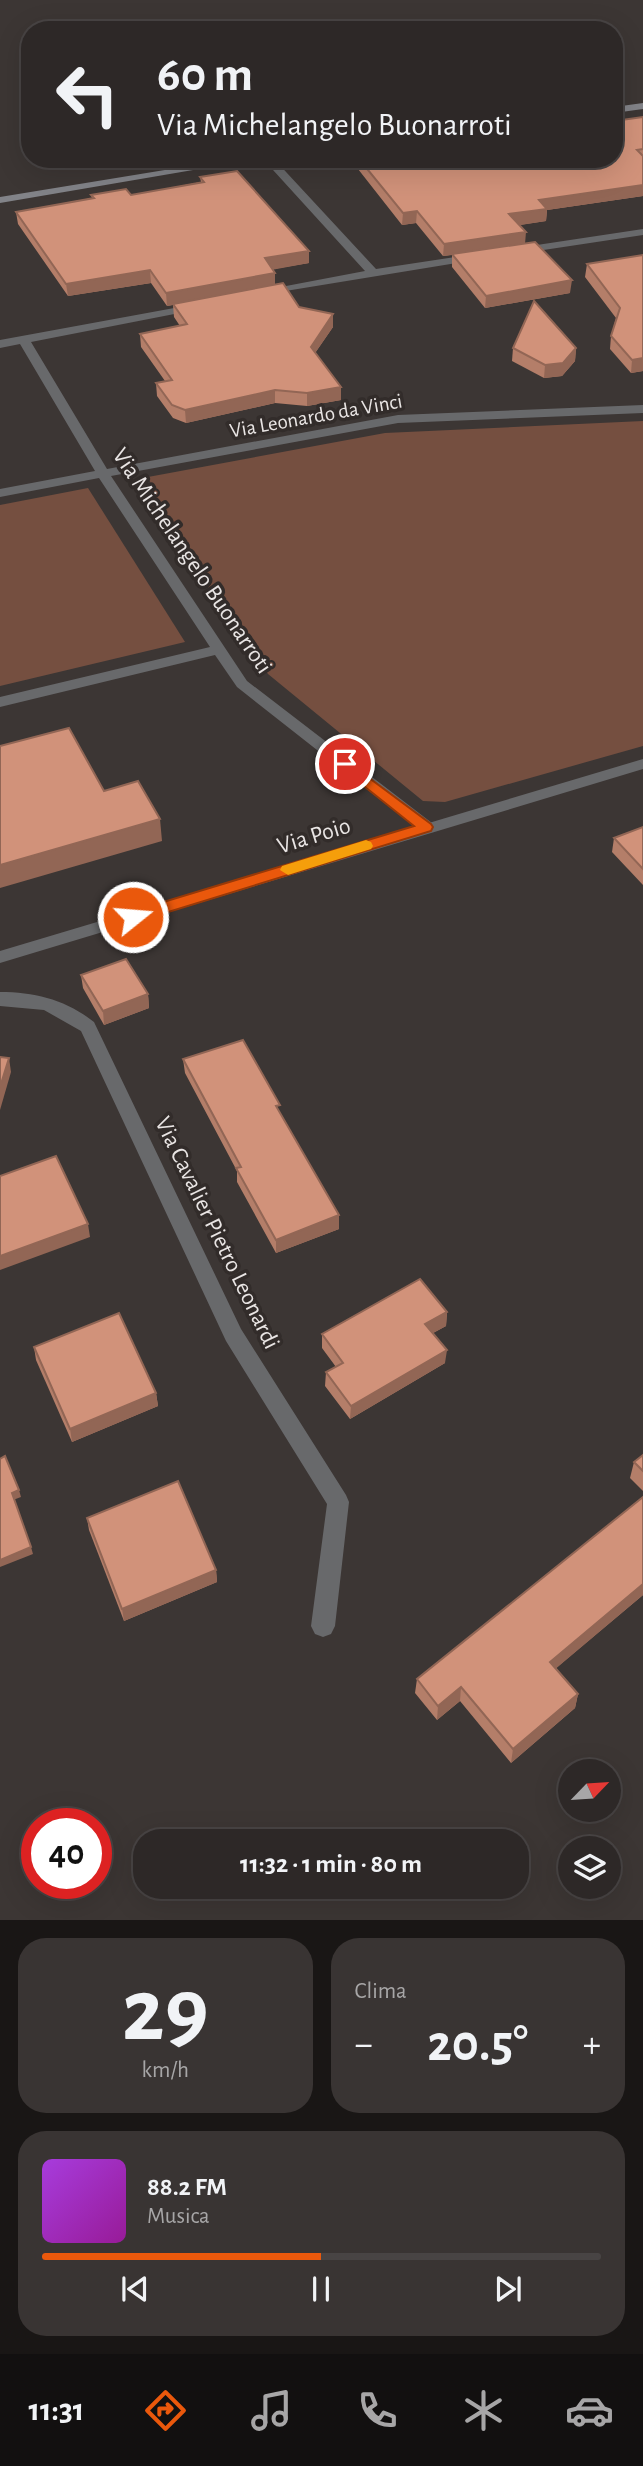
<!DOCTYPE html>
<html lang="it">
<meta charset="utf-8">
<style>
:root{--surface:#2d2827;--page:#393433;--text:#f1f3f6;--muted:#a7a6a7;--line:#484444;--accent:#ea580c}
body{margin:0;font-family:"Alegreya Sans",sans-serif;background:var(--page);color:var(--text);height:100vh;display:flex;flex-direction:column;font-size:26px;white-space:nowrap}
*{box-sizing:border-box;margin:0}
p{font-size:23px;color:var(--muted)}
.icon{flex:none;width:38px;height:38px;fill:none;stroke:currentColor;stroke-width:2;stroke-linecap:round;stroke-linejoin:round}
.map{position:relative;height:1920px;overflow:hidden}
.details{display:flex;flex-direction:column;gap:18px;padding:18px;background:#191615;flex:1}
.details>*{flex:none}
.guide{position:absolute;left:21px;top:21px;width:602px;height:147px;border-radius:28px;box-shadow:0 7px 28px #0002,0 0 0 2px var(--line);background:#2d2827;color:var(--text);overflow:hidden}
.needle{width:46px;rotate:65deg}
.controls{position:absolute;left:558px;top:1759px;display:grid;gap:14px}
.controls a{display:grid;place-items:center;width:63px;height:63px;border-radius:50%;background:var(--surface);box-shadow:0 7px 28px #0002,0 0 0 2px var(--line);font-size:35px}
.speed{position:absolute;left:21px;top:1808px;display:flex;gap:14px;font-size:35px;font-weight:700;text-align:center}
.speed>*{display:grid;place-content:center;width:91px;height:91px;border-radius:50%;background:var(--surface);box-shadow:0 7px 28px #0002,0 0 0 2px var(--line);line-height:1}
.speed .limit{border:10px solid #d22;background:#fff;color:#111}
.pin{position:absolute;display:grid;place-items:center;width:60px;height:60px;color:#fff;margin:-30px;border:4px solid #fff;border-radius:50%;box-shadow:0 2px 7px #0007}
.me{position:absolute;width:77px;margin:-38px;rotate:73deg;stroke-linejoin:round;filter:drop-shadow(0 0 5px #0008)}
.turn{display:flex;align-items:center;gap:24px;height:147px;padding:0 21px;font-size:32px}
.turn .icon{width:91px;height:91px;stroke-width:2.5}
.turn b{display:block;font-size:49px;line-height:60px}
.big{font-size:52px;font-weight:600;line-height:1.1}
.details .widget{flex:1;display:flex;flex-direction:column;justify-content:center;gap:10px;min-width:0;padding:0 24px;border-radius:28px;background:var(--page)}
.details .dial{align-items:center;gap:0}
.dial b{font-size:91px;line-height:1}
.song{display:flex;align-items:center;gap:21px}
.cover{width:84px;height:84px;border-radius:10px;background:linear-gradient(135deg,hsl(280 70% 55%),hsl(300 70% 35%))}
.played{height:7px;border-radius:4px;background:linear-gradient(90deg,var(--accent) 50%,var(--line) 50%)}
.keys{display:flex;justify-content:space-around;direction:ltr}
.heat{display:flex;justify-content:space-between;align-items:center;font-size:38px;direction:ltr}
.details .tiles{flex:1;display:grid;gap:18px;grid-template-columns:1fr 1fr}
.widget:last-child{grid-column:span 2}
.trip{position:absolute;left:133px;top:1829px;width:396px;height:70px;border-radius:28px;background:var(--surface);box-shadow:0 7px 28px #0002,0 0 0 2px var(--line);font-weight:600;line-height:70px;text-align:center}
.menu{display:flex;height:112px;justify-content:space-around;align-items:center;background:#121010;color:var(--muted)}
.menu .icon{width:49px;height:49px}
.menu .active{color:var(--accent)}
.menu b{font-size:32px;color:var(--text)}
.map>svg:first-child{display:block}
.green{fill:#754f40}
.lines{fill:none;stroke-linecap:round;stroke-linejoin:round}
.minor{fill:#68696b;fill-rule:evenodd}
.tertiary{fill:#68696b;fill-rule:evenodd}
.secondary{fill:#828388;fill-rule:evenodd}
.wall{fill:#b47e69}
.shaded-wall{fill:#926655}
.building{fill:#d1927a;stroke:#926655;stroke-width:2}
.route{fill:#ea580c;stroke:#983908;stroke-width:2}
.slow{fill:#f59e0b}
.labels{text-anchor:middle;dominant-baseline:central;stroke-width:7;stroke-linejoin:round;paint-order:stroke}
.far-street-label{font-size:21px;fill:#e9e5e4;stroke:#322c2a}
.street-label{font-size:24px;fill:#e9e5e4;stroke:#322c2a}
</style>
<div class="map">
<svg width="643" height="1920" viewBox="0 0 643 1920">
<rect width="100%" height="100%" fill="#3c3634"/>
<g class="green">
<polygon points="643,421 643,746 445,802 423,801 268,674 142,491 153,488 148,477 385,433"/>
<polygon points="88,488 185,642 0,686 0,505"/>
</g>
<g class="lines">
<g class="minor">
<polygon points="263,159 274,159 376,269 475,254 481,257 475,260 261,295 261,291 265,290 365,271"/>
<polygon points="643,229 643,235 517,254 511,251 517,248"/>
<polygon points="196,304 200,305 200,309 31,342 107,469 398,415 643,405 643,413 398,423 111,476 247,681 432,823 434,827 432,831 420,831 237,687 215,655 0,707 0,697 210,647 99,478 0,497 0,489 95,471 20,344 0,348 0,340"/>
<path d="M0,992C36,992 66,1000 94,1022L241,1329L346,1495L349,1502L335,1626L331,1634L323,1637L315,1634L311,1626L327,1504L226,1341L81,1031L44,1010L0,1006Z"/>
</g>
<polygon class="tertiary" points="643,759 643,769 0,963 0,951"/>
<g class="secondary">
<polygon points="643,103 643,109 614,113 614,107"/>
<polygon points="232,159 257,159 0,203 0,197"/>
</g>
</g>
<g class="wall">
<polygon points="643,117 643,196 547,210 546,221 519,225 525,243 570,293 485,308 452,267 452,255 443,256 416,223 402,225 358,169 358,159 614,159"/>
<polygon points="200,177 309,251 309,263 273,269 275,273 275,285 299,307 333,314 333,327 315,353 341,387 341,400 307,406 275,403 186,423 173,418 157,396 156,383 165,381 141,347 140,334 180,326 174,317 173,305 167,306 151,283 68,296 18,224 16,212 92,198 91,195 131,195 201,182"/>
<polygon points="643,255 643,371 631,373 610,349 611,336 616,318 585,277 587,264"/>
<polygon points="513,348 576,348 575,361 562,376 544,378 512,361"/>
<polygon points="643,827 643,885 612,852 614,838"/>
<polygon points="81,975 148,994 149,1008 104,1025 83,988"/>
<polygon points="183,1059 339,1229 276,1253 237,1182 237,1171 185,1073"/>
<polygon points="447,1312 446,1326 433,1333 445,1363 350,1419 325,1386 326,1372 336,1367 322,1348 322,1334"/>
<polygon points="34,1347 156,1393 158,1406 72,1442 36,1360"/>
<polygon points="643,1455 643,1491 630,1478 634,1462"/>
<polygon points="643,1497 643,1595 556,1668 578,1694 575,1708 511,1763 460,1701 437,1720 415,1693 417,1679"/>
<polygon points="87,1518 216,1570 217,1582 124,1621 89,1530"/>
</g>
<g class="shaded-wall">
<polygon points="643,185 643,196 547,210 546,221 508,227 509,214 539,200"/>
<polygon points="417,211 416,223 402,225 403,213"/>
<polygon points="526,232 525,244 443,256 444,244"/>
<polygon points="309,251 309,263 266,271 265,258"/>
<polygon points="150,270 151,283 68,296 66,284"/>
<polygon points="275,273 275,285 167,306 166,293"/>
<polygon points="572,280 570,293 485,308 486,296"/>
<polygon points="333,314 333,327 311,359 311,347"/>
<polygon points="576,348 575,361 562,376 544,378 545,365"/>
<polygon points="643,358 643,371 631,373 632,360"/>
<polygon points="341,387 341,400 307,406 307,393"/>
<polygon points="275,390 275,403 186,423 185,410"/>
<polygon points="160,819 162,841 0,888 0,865"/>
<polygon points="148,994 149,1008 104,1025 103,1011"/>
<polygon points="9,1058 11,1072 0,1110 0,1087"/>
<polygon points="339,1215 339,1229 276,1253 276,1240"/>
<polygon points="88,1224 90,1237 0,1270 0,1256"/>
<polygon points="447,1312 446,1326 424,1338 425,1324"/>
<polygon points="447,1350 445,1363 350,1419 351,1406"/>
<polygon points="156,1393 158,1406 72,1442 70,1429"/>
<polygon points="19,1490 21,1497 13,1500 12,1493"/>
<polygon points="31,1547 33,1554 0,1567 0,1560"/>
<polygon points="216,1570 217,1582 124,1621 122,1609"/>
<polygon points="643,1584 643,1595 547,1676 550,1662"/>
<polygon points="461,1687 460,1701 437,1720 438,1706"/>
<polygon points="578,1694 575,1708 511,1763 513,1749"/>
</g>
<g class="building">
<polygon points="643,117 643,149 637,150 643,156 643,185 539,200 547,209 509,214 526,232 444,244 417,211 403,213 359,159 614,159 614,121"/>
<polygon points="237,171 309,251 265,258 275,273 166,293 150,270 66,284 16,212 94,198 91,195 126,189 131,195 204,182 200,177"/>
<polygon points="535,242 572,280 486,296 452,254"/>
<polygon points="643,255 643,358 632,360 611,336 620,308 587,264"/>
<polygon points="283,283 299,307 333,314 311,347 341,387 307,393 275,390 185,410 172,405 156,383 172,380 140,334 187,324 173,304"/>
<polygon points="534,301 576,348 563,363 545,365 513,348"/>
<polygon points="69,728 104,791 138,781 160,819 0,865 0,746"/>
<polygon points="643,827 643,869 614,838"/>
<polygon points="126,959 148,994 103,1011 81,975"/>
<polygon points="243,1040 280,1105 276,1106 339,1215 276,1240 236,1168 241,1167 183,1059"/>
<polygon points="0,1057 9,1058 0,1087"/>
<polygon points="56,1156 88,1224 0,1256 0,1176"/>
<polygon points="420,1279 447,1312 425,1324 447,1350 351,1406 326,1372 343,1363 322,1334"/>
<polygon points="119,1313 156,1393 70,1429 34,1347"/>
<polygon points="643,1455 643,1471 634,1462"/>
<polygon points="5,1456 19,1490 12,1493 31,1547 0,1560 0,1459"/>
<polygon points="178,1481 216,1570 122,1609 87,1518"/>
<polygon points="643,1497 643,1584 550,1662 578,1694 513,1749 461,1687 438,1706 417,1679"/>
</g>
<polygon class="route" points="345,760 431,824 433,827 431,831 139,921 127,921 125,917 127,913 414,826 340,767 340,761"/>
<polygon class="slow" points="366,840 371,842 373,846 371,849 288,875 280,870 282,866"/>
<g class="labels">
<g class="far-street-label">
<text transform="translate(316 416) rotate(-10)">Via Leonardo da Vinci</text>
</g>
<g class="street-label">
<text transform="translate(192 561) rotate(56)">Via Michelangelo Buonarroti</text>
<text transform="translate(314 836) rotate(-17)">Via Poio</text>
<text transform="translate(217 1233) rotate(64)">Via Cavalier Pietro Leonardi</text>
</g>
</g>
</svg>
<div class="controls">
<a><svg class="needle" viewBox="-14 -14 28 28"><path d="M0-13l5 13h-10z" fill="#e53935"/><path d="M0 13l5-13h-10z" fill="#a7a6a7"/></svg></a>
<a><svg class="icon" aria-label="layers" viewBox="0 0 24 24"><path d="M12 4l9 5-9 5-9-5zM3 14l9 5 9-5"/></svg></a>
</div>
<div class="speed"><div class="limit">40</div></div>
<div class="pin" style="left:345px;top:764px;background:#d93025"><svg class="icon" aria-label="arrive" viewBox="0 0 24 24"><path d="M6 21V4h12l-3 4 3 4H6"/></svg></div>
<svg class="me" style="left:133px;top:917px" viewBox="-20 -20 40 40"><circle r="17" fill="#ea580c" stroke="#fff" stroke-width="3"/><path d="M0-11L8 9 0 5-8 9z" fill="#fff"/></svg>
<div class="trip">11:32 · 1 min · 80 m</div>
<div class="guide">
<div class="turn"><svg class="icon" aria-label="left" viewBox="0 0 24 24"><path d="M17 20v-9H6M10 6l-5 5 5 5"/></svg><div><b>60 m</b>Via Michelangelo Buonarroti</div></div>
</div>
</div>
<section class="details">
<div class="tiles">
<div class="widget dial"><b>29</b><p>km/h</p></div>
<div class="widget"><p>Clima</p>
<div class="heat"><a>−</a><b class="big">20.5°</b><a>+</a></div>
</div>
<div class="widget">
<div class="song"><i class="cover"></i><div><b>88.2 FM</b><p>Musica</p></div></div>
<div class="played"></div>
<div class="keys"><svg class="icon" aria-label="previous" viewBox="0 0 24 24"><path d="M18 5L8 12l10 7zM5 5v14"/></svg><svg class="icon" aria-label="pause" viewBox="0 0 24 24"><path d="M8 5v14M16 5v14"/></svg><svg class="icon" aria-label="next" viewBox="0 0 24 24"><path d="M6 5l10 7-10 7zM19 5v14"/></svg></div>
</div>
</div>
</section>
<nav class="menu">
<b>11:31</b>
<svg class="icon active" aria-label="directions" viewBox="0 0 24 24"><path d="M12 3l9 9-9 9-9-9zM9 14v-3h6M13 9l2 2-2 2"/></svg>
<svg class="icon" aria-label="music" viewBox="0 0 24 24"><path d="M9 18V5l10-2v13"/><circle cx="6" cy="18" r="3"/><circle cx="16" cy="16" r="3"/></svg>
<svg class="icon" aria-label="phone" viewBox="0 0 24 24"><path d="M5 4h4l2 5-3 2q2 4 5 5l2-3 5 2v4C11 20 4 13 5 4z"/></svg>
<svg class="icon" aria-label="climate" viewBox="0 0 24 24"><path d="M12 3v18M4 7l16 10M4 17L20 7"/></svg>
<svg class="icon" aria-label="car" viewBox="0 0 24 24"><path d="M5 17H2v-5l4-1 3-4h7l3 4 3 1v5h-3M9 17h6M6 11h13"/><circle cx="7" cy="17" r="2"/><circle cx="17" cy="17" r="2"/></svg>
</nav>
